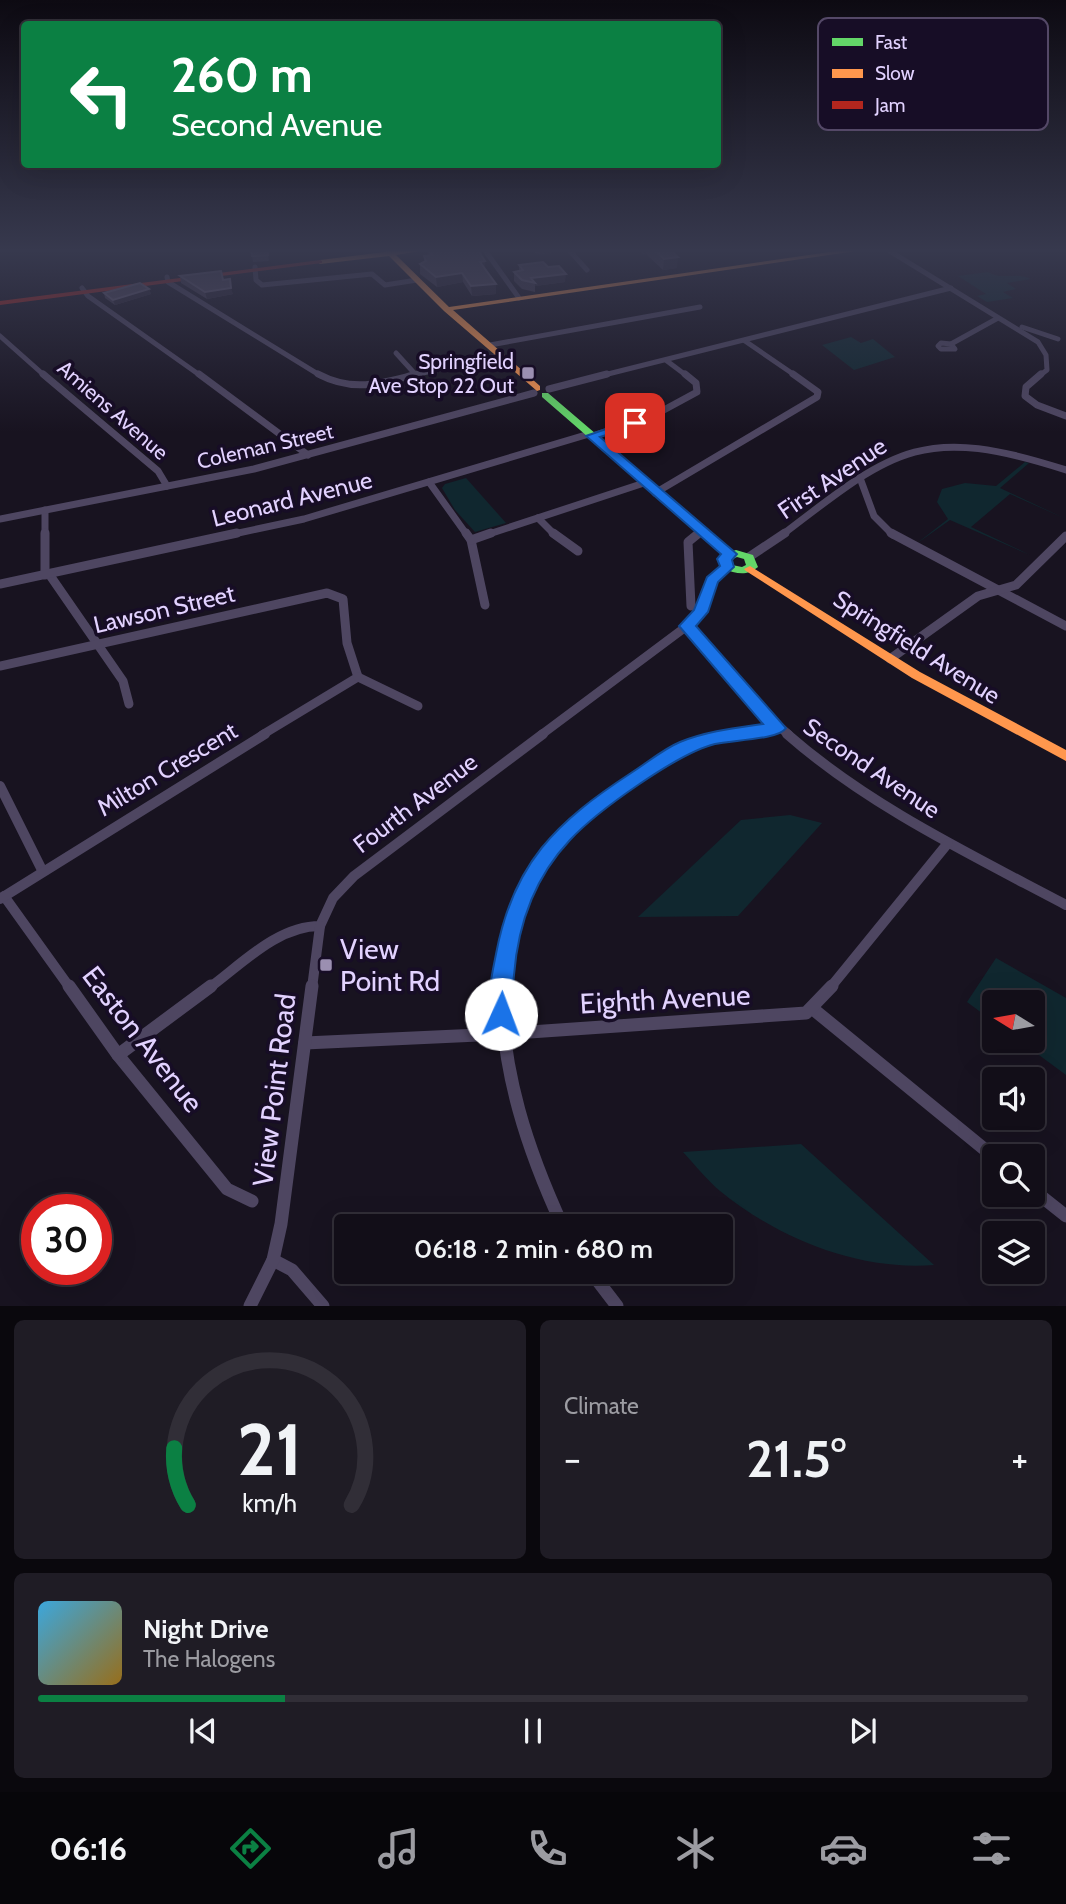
<!DOCTYPE html>
<meta charset="utf-8">
<style>
:root{--surface:#120e18;--page:#1f1c25;--text:#f1f3f6;--muted:#9c9ca2;--line:#312e37;--accent:#0b8043}
body{margin:0;font-family:Cabin,sans-serif;background:var(--page);color:var(--text);height:100vh;display:flex;flex-direction:column;font-size:26px;white-space:nowrap}
*{box-sizing:border-box;margin:0}
p{font-size:23px;color:var(--muted)}
.icon{flex:none;width:38px;height:38px;fill:none;stroke:currentColor;stroke-width:2;stroke-linecap:round;stroke-linejoin:round}
.map{position:relative;height:1306px;overflow:hidden}
.panel{display:flex;flex-direction:column;gap:14px;padding:14px;background:#0a080d;flex:1}
.panel>*{flex:none}
.guide{position:absolute;left:21px;top:21px;width:700px;height:147px;border-radius:7px;box-shadow:0 7px 28px #0002,0 0 0 2px var(--line);background:#0b8043;color:#fff;overflow:hidden}
.needle{width:46px;rotate:281deg}
.fabs{position:absolute;left:982px;top:990px;display:grid;gap:14px}
.fabs a{display:grid;place-items:center;width:63px;height:63px;border-radius:7px;background:var(--surface);box-shadow:0 7px 28px #0002,0 0 0 2px var(--line);font-size:35px}
.speed{position:absolute;left:21px;top:1194px;display:flex;gap:14px;font-size:35px;font-weight:700;text-align:center}
.speed>*{display:grid;place-content:center;width:91px;height:91px;border-radius:50%;background:var(--surface);box-shadow:0 7px 28px #0002,0 0 0 2px var(--line);line-height:1}
.speed .limit{border:10px solid #d22;background:#fff;color:#111}
.pin{position:absolute;display:grid;place-items:center;width:60px;height:60px;color:#fff;margin:-30px;border-radius:14px;box-shadow:0 4px 10px #0006}
.me{position:absolute;width:77px;margin:-38px;rotate:2deg;stroke-linejoin:round;filter:drop-shadow(0 0 5px #0008)}
.turn{display:flex;align-items:center;gap:24px;height:147px;padding:0 35px;font-size:32px}
.turn .icon{width:91px;height:91px;stroke-width:2.5}
.turn b{display:block;font-size:49px;line-height:60px}
.big{font-size:52px;font-weight:600;line-height:1.1}
.panel .tile{flex:1;display:flex;flex-direction:column;justify-content:center;gap:10px;min-width:0;padding:0 24px;border-radius:10px;background:var(--page)}
.panel .dial{align-items:center;gap:0}
.dial svg{height:182px;overflow:visible;fill:none;stroke:var(--line);stroke-width:7;stroke-linecap:round;text-anchor:middle}
.dial text{fill:var(--text);stroke:none}
.song{display:flex;align-items:center;gap:21px}
.cover{width:84px;height:84px;border-radius:10px;background:linear-gradient(135deg,hsl(200 70% 55%),hsl(40 70% 35%))}
.played{height:7px;border-radius:4px;background:linear-gradient(90deg,var(--accent) 25%,var(--line) 25%)}
.keys{display:flex;justify-content:space-around;direction:ltr}
.heat{display:flex;justify-content:space-between;align-items:center;font-size:38px;direction:ltr}
.panel .tiles{flex:1;display:grid;gap:14px;grid-template-columns:1fr 1fr}
.tile:last-child{grid-column:span 2}
.trip{position:absolute;left:334px;top:1214px;width:399px;height:70px;border-radius:7px;background:var(--surface);box-shadow:0 7px 28px #0002,0 0 0 2px var(--line);font-weight:600;line-height:70px;text-align:center}
.menu{display:flex;height:112px;justify-content:space-around;align-items:center;background:#07060a;color:var(--muted)}
.menu .icon{width:49px;height:49px}
.menu .active{color:var(--accent)}
.menu b{font-size:32px;color:var(--text)}
.map>svg:first-child{display:block}
.green{fill:#10272f}
.lines{fill:none;stroke-linecap:round;stroke-linejoin:round}
.street-far4{stroke:#4e4661;stroke-width:5}
.street-far3{stroke:#4e4661;stroke-width:7}
.street-far2{stroke:#4e4661;stroke-width:9}
.street-far1{stroke:#4e4661;stroke-width:10}
.street{stroke:#4e4661;stroke-width:13}
.fast{fill:#63d668;fill-rule:evenodd}
.slow{fill:#ff974d;fill-rule:evenodd}
.jam{fill:#b3261e;fill-rule:evenodd}
.wall{fill:#443b50}
.shaded-wall{fill:#2b2435}
.building{fill:#554c63;stroke:#6b617b;stroke-width:2}
.route{fill:#1a73e8;stroke:#114b97;stroke-width:2}
.poi-dot{fill:#9b8fb1;stroke:#170d26;stroke-width:2.5}
.labels{text-anchor:middle;dominant-baseline:central;stroke-width:7;stroke-linejoin:round;paint-order:stroke}
.far-poi-label{font-size:21px;fill:#e2d2ff;stroke:#170d26;text-anchor:end}
.far-street-label{font-size:21px;fill:#e2d2ff;stroke:#170d26}
.street-label{font-size:24px;fill:#e2d2ff;stroke:#170d26}
.near-poi-label{font-size:28px;fill:#e2d2ff;stroke:#170d26;text-anchor:start}
.near-street-label{font-size:28px;fill:#e2d2ff;stroke:#170d26}
.key{fill:#170d26;stroke:#544867;stroke-width:2}
.key-label{font-size:19px;fill:#e2d2ff}
</style>
<div class="map">
<svg width="1066" height="1306" viewBox="0 0 1066 1306">
<rect width="100%" height="100%" fill="#181320"/>
<g class="green">
<path d="M988,272C1002,281 1016,271 1031,279L1007,283L1016,289L1003,292L1013,298L987,302L977,296L986,294L958,276Z"/>
<polygon points="851,337 861,343 873,339 895,357 854,370 822,345"/>
<polygon points="1025,462 1029,463 1000,488 1066,519 1010,494 971,527 1030,555 950,520 916,544 948,519 937,502 942,489 965,483 996,486"/>
<polygon points="466,478 506,523 475,532 455,510 442,488 445,484"/>
<polygon points="790,815 822,823 738,916 638,917 741,820"/>
<polygon points="996,958 1066,998 1066,1075 1020,1041 1032,1041 1032,1003 994,1003 994,1022 967,1002"/>
<path d="M801,1144L934,1265C858,1271 779,1239 720,1191C707,1180 695,1165 683,1152Z"/>
</g>
<g class="lines">
<g class="street-far4">
<polyline points="484,249 519,298"/>
<polyline points="568,249 587,270"/>
<polyline points="888,250 1038,342 1046,355 1047,370 1039,376"/>
<polyline points="255,267 256,280 262,285 372,274 385,285 417,280"/>
<polyline points="167,277 168,282 321,376"/>
<polyline points="82,288 88,296 201,376"/>
<polyline points="1022,327 1058,339"/>
<polyline points="0,336 45,376"/>
<polyline points="745,341 796,376"/>
<polygon points="941,343 951,344 955,349 941,349 938,346"/>
<polyline points="951,344 998,318"/>
<polyline points="490,345 700,307"/>
<polyline points="396,353 416,375"/>
<polyline points="667,361 687,376"/>
<polyline points="410,376 500,355"/>
<polyline points="600,376 951,288"/>
</g>
<g class="street-far3">
<polyline points="43,374 158,471 167,486"/>
<polyline points="199,374 308,455"/>
<path d="M318,374C354,393 380,383 418,374"/>
<polyline points="1041,374 1026,387 1025,396 1037,405 1066,416"/>
<polyline points="549,389 607,374"/>
<polyline points="592,436 649,418 697,392 696,383 685,374"/>
<polyline points="860,478 874,516 893,535"/>
<polyline points="429,482 467,535"/>
<polyline points="655,493 817,397 818,392 793,374"/>
<polyline points="45,510 45,535"/>
<polyline points="538,518 555,535"/>
<polyline points="0,519 254,469 534,393"/>
<polyline points="229,535 304,519 589,434"/>
<polyline points="486,535 644,483"/>
<polyline points="697,535 701,532"/>
<path d="M782,535C895,448 923,424 1066,470"/>
</g>
<g class="street-far2">
<polyline points="45,533 45,575"/>
<polyline points="466,533 471,540 485,605"/>
<polyline points="553,533 578,551"/>
<polyline points="891,533 1066,626"/>
<polyline points="471,540 491,533"/>
<polyline points="749,557 785,533"/>
<polyline points="49,574 123,681 129,704"/>
<polyline points="0,584 237,533"/>
<polyline points="691,606 688,542 699,533"/>
<polyline points="687,626 758,708 789,735"/>
<polyline points="890,659 978,596 1016,585 1066,536"/>
<polyline points="0,666 327,593 343,599 347,643 358,677 262,735"/>
<polyline points="358,677 418,706"/>
<path d="M541,735L687,626C704,607 706,582 727,567"/>
<polyline points="719,735 777,728"/>
</g>
<g class="street-far1">
<path d="M787,734C869,806 970,854 1066,905"/>
<polyline points="0,786 42,870"/>
<polyline points="4,896 70,988"/>
<polyline points="0,899 265,734"/>
<path d="M209,988C242,964 277,926 320,926L333,898L354,876L543,734"/>
<polyline points="312,988 320,926"/>
<path d="M501,988C501,931 527,869 568,829C586,811 608,798 628,783C660,761 690,741 728,734"/>
<polyline points="830,988 948,843"/>
</g>
<g class="street">
<polyline points="69,986 118,1055 227,1189 252,1201"/>
<path d="M501,986C502,1073 527,1149 563,1227"/>
<polyline points="813,1009 994,1157"/>
<polyline points="305,1043 500,1034 806,1013 832,986"/>
<polyline points="118,1055 211,986"/>
<polyline points="1032,1189 1066,1216"/>
<polyline points="273,1260 292,1270 323,1306"/>
<polyline points="591,1272 617,1306"/>
<polyline points="250,1306 273,1260 281,1224 312,986"/>
</g>
<path class="fast" d="M542,393H548L733,551L736,550L753,555L758,567C746,577 736,573 723,569L719,559L724,555L542,397ZM737,557L744,559L746,565L742,567L732,565L730,560Z"/>
<g class="slow">
<polygon points="387,249 392,251 432,249 396,255 449,307 850,249 870,249 453,310 540,386 540,390 537,391 444,311 389,256 320,264 317,262 320,260 385,252"/>
<polygon points="750,566 920,672 1066,750 1066,761 912,678 746,571 744,569"/>
</g>
<g class="jam">
<polygon points="878,249 893,249 890,251"/>
<polygon points="320,260 322,261 322,263 0,305 0,301"/>
</g>
</g>
<g class="wall">
<polygon points="267,249 269,261 253,262 252,256"/>
<polygon points="426,249 481,249 482,256 485,270 496,294 472,296 463,282 437,287 420,274 420,264 424,262 424,256 428,255"/>
<polygon points="637,249 694,249 672,252 677,268 663,270 646,254 643,255"/>
<polygon points="519,265 548,267 565,282 535,286 535,292 522,289 514,281 514,272 519,271"/>
<polygon points="180,276 223,280 233,294 207,299 181,283"/>
<polygon points="149,289 151,294 115,305 105,298 104,293"/>
</g>
<g class="shaded-wall">
<polygon points="554,249 559,249 559,252 536,255 536,252"/>
<polygon points="643,249 647,249 646,254 643,255"/>
<polygon points="661,249 694,249 660,254"/>
<polygon points="678,257 677,268 663,270 664,259"/>
<polygon points="485,261 485,271 480,262"/>
<polygon points="462,273 463,282 437,287 436,277"/>
<polygon points="566,274 565,282 535,286 535,283 531,278"/>
<polygon points="496,284 496,294 472,296 471,286"/>
<polygon points="231,288 233,294 207,299 205,292"/>
<polygon points="149,289 151,294 115,305 113,300"/>
</g>
<g class="building">
<polygon points="251,249 267,249 268,255 252,256"/>
<polygon points="429,249 477,249 485,261 480,262 496,284 471,286 462,273 436,277 420,264 426,261 424,256 432,255"/>
<polygon points="534,249 554,249 536,252"/>
<polygon points="654,249 669,249 678,257 664,259"/>
<polygon points="543,262 548,267 559,266 566,274 531,278 535,283 522,280 514,272 523,270 519,265"/>
<polygon points="221,271 223,280 230,279 231,288 205,292 180,276"/>
<polygon points="140,283 149,289 113,300 104,293"/>
</g>
<linearGradient id="sky" x2="0" y2="1"><stop stop-color="#0d0a12"/><stop offset="0.58" stop-color="#37394e"/><stop offset="1" stop-color="#37394e" stop-opacity="0"/></linearGradient>
<rect width="1066" height="432" fill="url(#sky)"/>
<path class="route" d="M635,419L639,420V425L600,437L737,554L732,560L734,567L718,582L708,612L696,626L786,728C779,740 730,740 715,744C678,753 597,811 570,840C535,877 518,925 514,975C512,990 515,1007 509,1022L501,1025L493,1022C485,1003 492,974 496,954C513,863 556,822 631,773C647,763 663,749 680,742C707,731 735,728 763,724L679,626L694,610L707,577L720,566L717,559L721,554L586,436Z"/>
<g class="poi-dot">
<rect x="521" y="366" width="14" height="14" rx="3.5"/>
<rect x="319" y="958" width="14" height="14" rx="3.5"/>
</g>
<g class="labels">
<g class="far-poi-label">
<text x="514" y="361">Springfield<tspan x="514" dy="24">Ave Stop 22 Out</tspan></text>
</g>
<g class="far-street-label">
<text transform="translate(113 410) rotate(41)">Amiens Avenue</text>
<text transform="translate(265 446) rotate(-13)">Coleman Street</text>
</g>
<g class="street-label">
<text transform="translate(832 478) rotate(-34)">First Avenue</text>
<text transform="translate(292 499) rotate(-14)">Leonard Avenue</text>
<text transform="translate(164 609) rotate(-13)">Lawson Street</text>
<text transform="translate(917 647) rotate(32)">Springfield Avenue</text>
<text transform="translate(872 768) rotate(34)">Second Avenue</text>
<text transform="translate(167 769) rotate(-31)">Milton Crescent</text>
<text transform="translate(415 803) rotate(-37)">Fourth Avenue</text>
</g>
<g class="near-poi-label">
<text x="340" y="949">View<tspan x="340" dy="32">Point Rd</tspan></text>
</g>
<g class="near-street-label">
<text transform="translate(665 999) rotate(-3)">Eighth Avenue</text>
<text transform="translate(143 1039) rotate(52)">Easton Avenue</text>
<text transform="translate(274 1090) rotate(-83)">View Point Road</text>
</g>
</g>
<rect x="818" y="18" width="230" height="112" rx="10" class="key"/>
<rect x="832" y="38" width="31" height="8" fill="#63d668"/>
<rect x="832" y="69" width="31" height="9" fill="#ff974d"/>
<rect x="832" y="101" width="31" height="8" fill="#b3261e"/>
<g class="key-label">
<text x="875" y="49">Fast</text>
<text x="875" y="80">Slow</text>
<text x="875" y="112">Jam</text>
</g>
</svg>
<div class="fabs">
<a><svg class="needle" viewBox="-14 -14 28 28"><path d="M0-13l5 13h-10z" fill="#e53935"/><path d="M0 13l5-13h-10z" fill="#9c9ca2"/></svg></a>
<a><svg class="icon" aria-label="sound" viewBox="0 0 24 24"><path d="M4 9h4l5-4v14l-5-4H4zM17 9q2 3 0 6"/></svg></a>
<a><svg class="icon" aria-label="search" viewBox="0 0 24 24"><circle cx="10" cy="10" r="6"/><path d="M15 15l6 6"/></svg></a>
<a><svg class="icon" aria-label="layers" viewBox="0 0 24 24"><path d="M12 4l9 5-9 5-9-5zM3 14l9 5 9-5"/></svg></a>
</div>
<div class="speed"><div class="limit">30</div></div>
<div class="pin" style="left:635px;top:423px;background:#d93025"><svg class="icon" aria-label="arrive" viewBox="0 0 24 24"><path d="M6 21V4h12l-3 4 3 4H6"/></svg></div>
<svg class="me" style="left:501px;top:1014px" viewBox="-20 -20 40 40"><circle r="19" fill="#fff"/><path d="M0-13L10 11 0 6-10 11z" fill="#1a73e8"/></svg>
<div class="trip">06:18 · 2 min · 680 m</div>
<div class="guide">
<div class="turn"><svg class="icon" aria-label="left" viewBox="0 0 24 24"><path d="M17 20v-9H6M10 6l-5 5 5 5"/></svg><div><b>260 m</b>Second Avenue</div></div>
</div>
</div>
<section class="panel">
<div class="tiles">
<div class="tile dial"><svg viewBox="0 0 100 80">
<path d="M14 69A42 42 0 1 1 86 69"/>
<path d="M14 69A42 42 0 0 1 8 44" stroke="#0b8043"/>
<text x="50" y="56" font-size="32" font-weight="700">21</text>
<text x="50" y="72" font-size="11">km/h</text>
</svg></div>
<div class="tile"><p>Climate</p>
<div class="heat"><a>−</a><b class="big">21.5°</b><a>+</a></div>
</div>
<div class="tile">
<div class="song"><i class="cover"></i><div><b>Night Drive</b><p>The Halogens</p></div></div>
<div class="played"></div>
<div class="keys"><svg class="icon" aria-label="previous" viewBox="0 0 24 24"><path d="M18 5L8 12l10 7zM5 5v14"/></svg><svg class="icon" aria-label="pause" viewBox="0 0 24 24"><path d="M8 5v14M16 5v14"/></svg><svg class="icon" aria-label="next" viewBox="0 0 24 24"><path d="M6 5l10 7-10 7zM19 5v14"/></svg></div>
</div>
</div>
</section>
<nav class="menu">
<b>06:16</b>
<svg class="icon active" aria-label="directions" viewBox="0 0 24 24"><path d="M12 3l9 9-9 9-9-9zM9 14v-3h6M13 9l2 2-2 2"/></svg>
<svg class="icon" aria-label="music" viewBox="0 0 24 24"><path d="M9 18V5l10-2v13"/><circle cx="6" cy="18" r="3"/><circle cx="16" cy="16" r="3"/></svg>
<svg class="icon" aria-label="phone" viewBox="0 0 24 24"><path d="M5 4h4l2 5-3 2q2 4 5 5l2-3 5 2v4C11 20 4 13 5 4z"/></svg>
<svg class="icon" aria-label="climate" viewBox="0 0 24 24"><path d="M12 3v18M4 7l16 10M4 17L20 7"/></svg>
<svg class="icon" aria-label="car" viewBox="0 0 24 24"><path d="M5 17H2v-5l4-1 3-4h7l3 4 3 1v5h-3M9 17h6M6 11h13"/><circle cx="7" cy="17" r="2"/><circle cx="17" cy="17" r="2"/></svg>
<svg class="icon" aria-label="filters" viewBox="0 0 24 24"><path d="M4 7h16M4 17h16"/><circle cx="9" cy="7" r="2"/><circle cx="15" cy="17" r="2"/></svg>
</nav>
